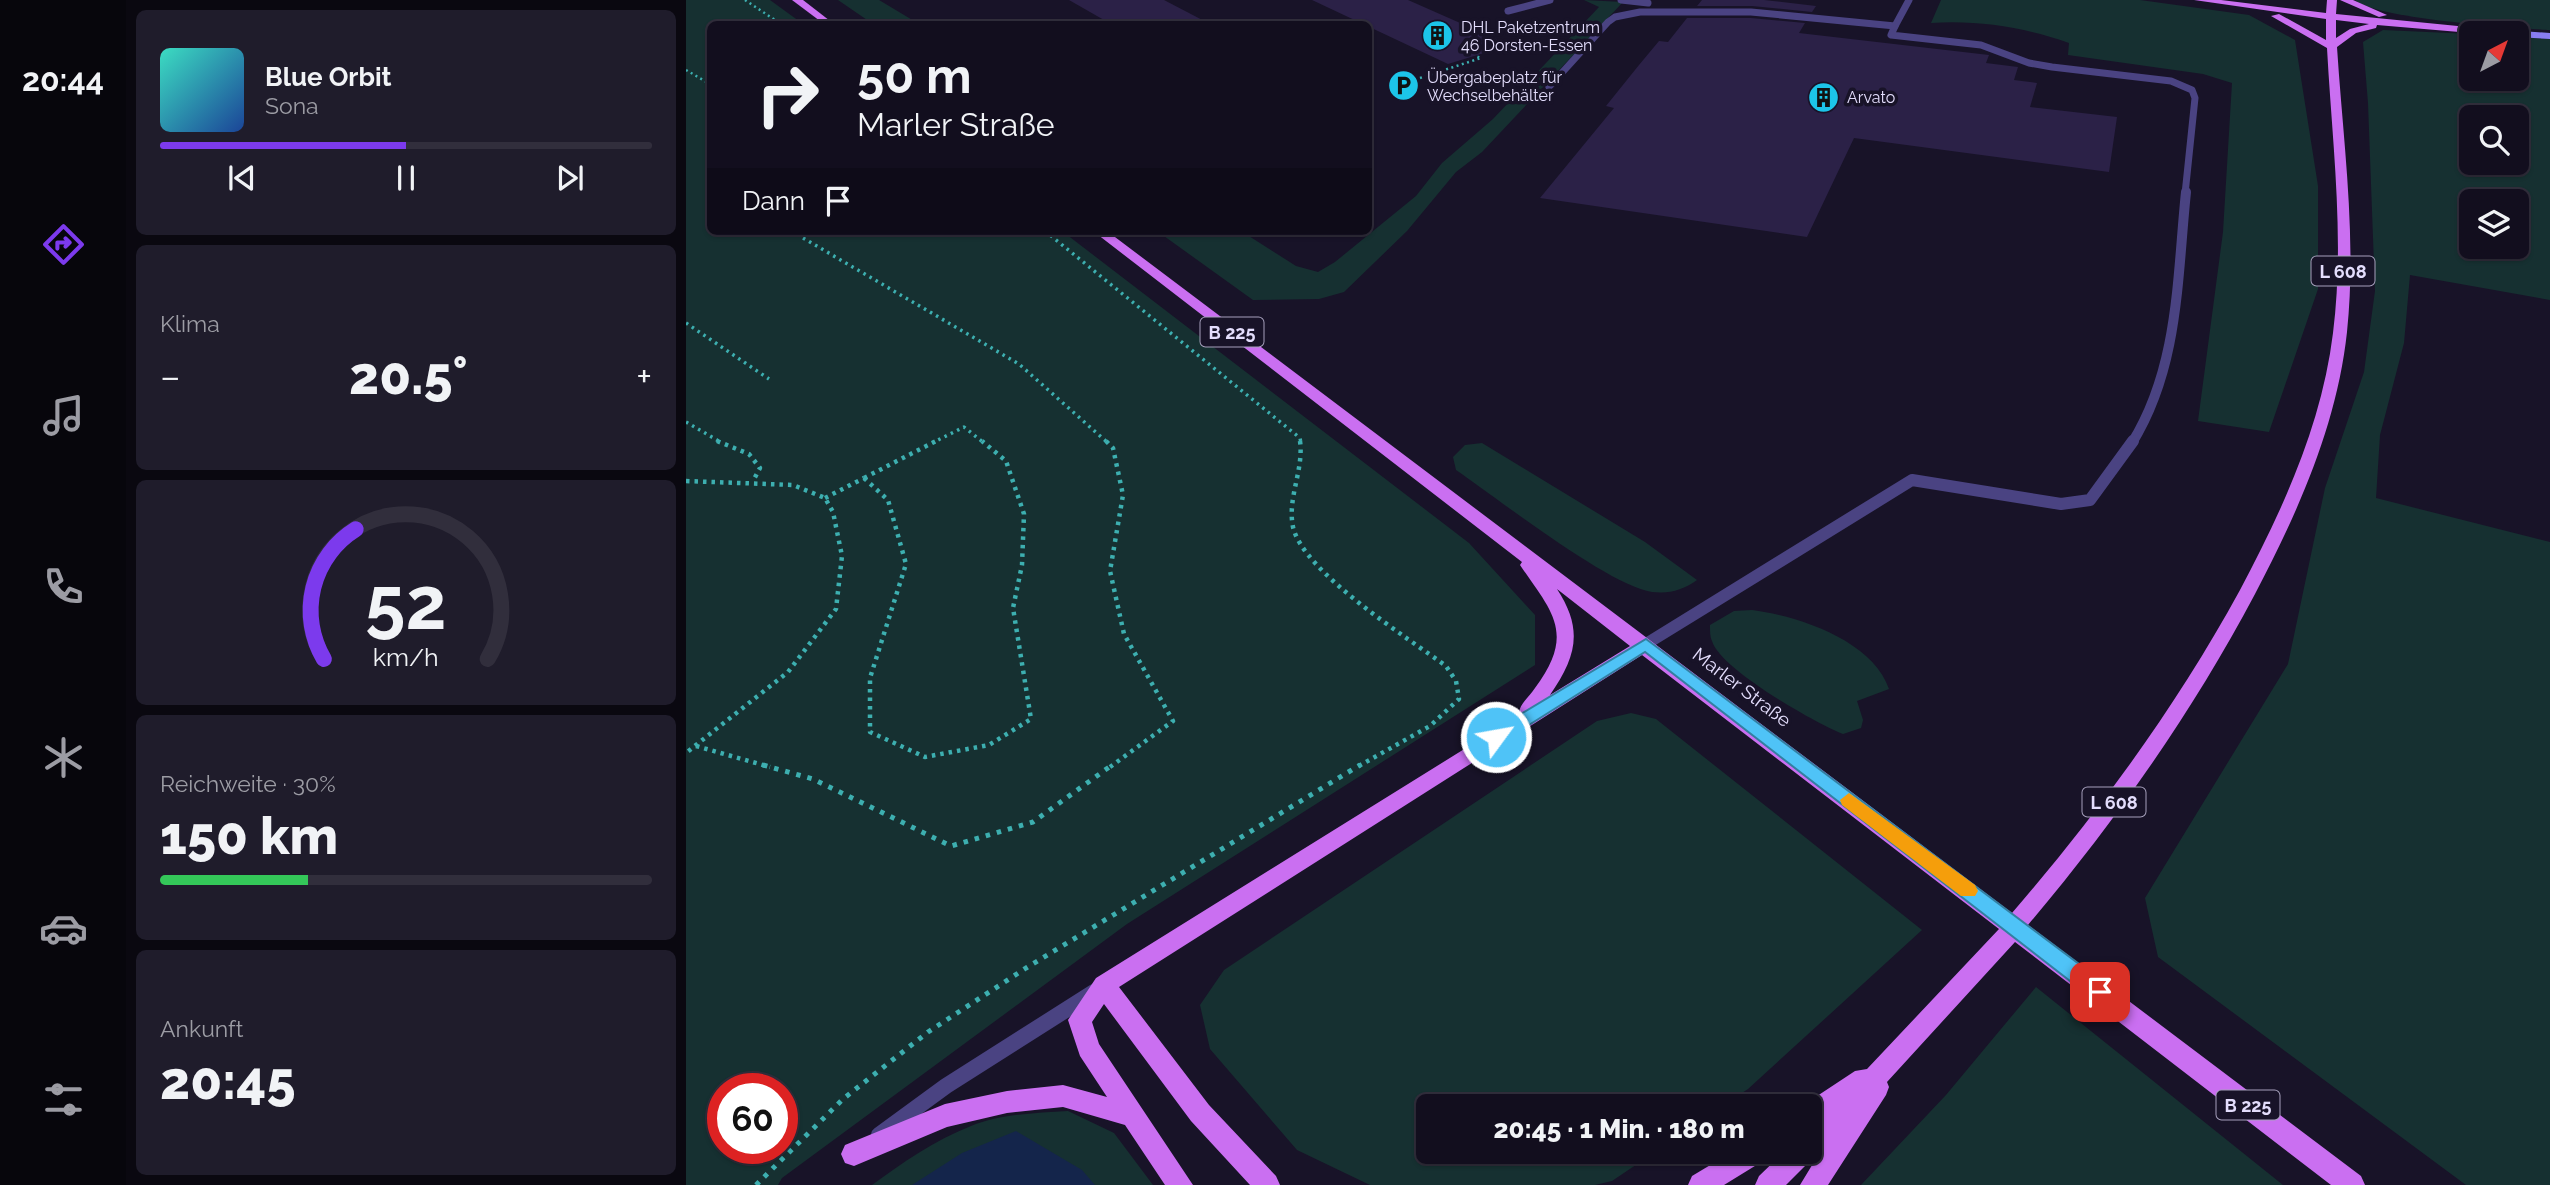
<!DOCTYPE html>
<html lang="de">
<meta charset="utf-8">
<style>
:root{--surface:#120e1e;--page:#1f1c2b;--text:#f1f3f6;--muted:#9c9ca4;--line:#312e3c;--accent:#7c3aed}
body{margin:0;font-family:Raleway,sans-serif;background:var(--page);color:var(--text);height:100vh;display:flex;flex-direction:column;font-size:26px;white-space:nowrap}
*{box-sizing:border-box;margin:0}
p{font-size:23px;color:var(--muted)}
.icon{flex:none;width:38px;height:38px;fill:none;stroke:currentColor;stroke-width:2;stroke-linecap:round;stroke-linejoin:round}
.map{position:relative;flex:1;overflow:hidden}
.panel{display:flex;flex-direction:column;gap:10px;padding:10px;background:#0a0810;width:560px}
.panel>*{flex:none}
.top-card{position:absolute;left:21px;top:21px;width:665px;height:214px;border-radius:10px;box-shadow:0 2px 5px #0004,0 0 0 2px var(--line);background:#120e1e;color:var(--text);overflow:hidden}
.needle{width:46px;rotate:41deg}
.fabs{position:absolute;left:1773px;top:21px;display:grid;gap:14px}
.fabs a{display:grid;place-items:center;width:70px;height:70px;border-radius:10px;background:var(--surface);box-shadow:0 2px 5px #0004,0 0 0 2px var(--line);font-size:35px}
.speed{position:absolute;left:21px;top:1073px;display:flex;gap:14px;font-size:35px;font-weight:700;text-align:center}
.speed>*{display:grid;place-content:center;width:91px;height:91px;border-radius:50%;background:var(--surface);box-shadow:0 2px 5px #0004,0 0 0 2px var(--line);line-height:1}
.speed .limit{border:10px solid #d22;background:#fff;color:#111}
.pin{position:absolute;display:grid;place-items:center;width:60px;height:60px;color:#fff;margin:-30px;border-radius:14px;box-shadow:0 4px 10px #0006}
.me{position:absolute;width:77px;margin:-38px;rotate:58deg;stroke-linejoin:round;filter:drop-shadow(0 0 5px #0008)}
.turn{display:flex;align-items:center;gap:24px;height:147px;padding:0 35px;font-size:32px}
.turn .icon{width:91px;height:91px;stroke-width:2.5}
.turn b{display:block;font-size:49px;line-height:60px}
.then{display:flex;align-items:center;height:66px;padding:0 35px;background:#0003;gap:14px;font-size:26px}
.big{font-size:52px;font-weight:800;line-height:1.1}
.panel .widget{flex:1;display:flex;flex-direction:column;justify-content:center;gap:10px;min-width:0;padding:0 24px;border-radius:10px;background:var(--page)}
.panel .dial{align-items:center;gap:0}
.dial svg{height:182px;overflow:visible;fill:none;stroke:var(--line);stroke-width:7;stroke-linecap:round;text-anchor:middle}
.dial text{fill:var(--text);stroke:none}
.song{display:flex;align-items:center;gap:21px}
.cover{width:84px;height:84px;border-radius:10px;background:linear-gradient(135deg,hsl(170 70% 55%),hsl(220 70% 35%))}
.played{height:7px;border-radius:4px;background:linear-gradient(90deg,var(--accent) 50%,var(--line) 50%)}
.keys{display:flex;justify-content:space-around;direction:ltr}
.heat{display:flex;justify-content:space-between;align-items:center;font-size:38px;direction:ltr}
.charge{height:10px;border-radius:5px;background:linear-gradient(90deg,#34c759 30%,var(--line) 0)}
.trip{position:absolute;left:730px;top:1094px;width:406px;height:70px;border-radius:10px;background:var(--surface);box-shadow:0 2px 5px #0004,0 0 0 2px var(--line);font-weight:800;line-height:70px;text-align:center}
main{display:flex;flex:1;min-height:0}
.dock{display:flex;flex-direction:column;width:126px;justify-content:space-around;align-items:center;background:#07060c;color:var(--muted)}
.dock .icon{width:49px;height:49px}
.dock .on{color:var(--accent)}
.dock b{font-size:32px;color:var(--text)}
.map>svg:first-child{display:block}
.green{fill:#163031;fill-rule:evenodd}
.water{fill:#14254b}
.building{fill:#2b2147}
.lines{fill:none;stroke-linecap:round;stroke-linejoin:round}
.path-far3{stroke:#3dafb0;stroke-width:2.5;stroke-dasharray:2 3.5;stroke-linecap:butt}
.path-far2{stroke:#3dafb0;stroke-width:3.5;stroke-dasharray:2.5 4.5;stroke-linecap:butt}
.path-far1{stroke:#3dafb0;stroke-width:4.5;stroke-dasharray:3.5 5;stroke-linecap:butt}
.path{stroke:#3dafb0;stroke-width:5;stroke-dasharray:4.5 7;stroke-linecap:butt}
.lane-far3{stroke:#4a4382;stroke-width:7}
.lane-far2{stroke:#4a4382;stroke-width:10}
.lane-far1{stroke:#4a4382;stroke-width:12}
.lane{stroke:#4a4382;stroke-width:16}
.secondary{fill:#897df2;fill-rule:evenodd}
.primary{fill:#ca6ff1;fill-rule:evenodd}
.route{fill:#4fc3f7;stroke:#337fa1;stroke-width:2}
.slow{fill:#f59e0b}
.labels{text-anchor:middle;dominant-baseline:central;stroke-width:7;stroke-linejoin:round;paint-order:stroke}
.far-poi-label{font-size:16px;fill:#e3ddfc;stroke:#181328;text-anchor:start}
.shield{fill:#181328;stroke:#a6a0bc;stroke-width:2}
.shield-label{font-size:18px;font-weight:bold;fill:#e3ddfc}
.street-label{font-size:19px;fill:#e3ddfc;stroke:#181328}
</style>
<main>
<nav class="dock">
<b>20:44</b>
<svg class="icon on" aria-label="directions" viewBox="0 0 24 24"><path d="M12 3l9 9-9 9-9-9zM9 14v-3h6M13 9l2 2-2 2"/></svg>
<svg class="icon" aria-label="music" viewBox="0 0 24 24"><path d="M9 18V5l10-2v13"/><circle cx="6" cy="18" r="3"/><circle cx="16" cy="16" r="3"/></svg>
<svg class="icon" aria-label="phone" viewBox="0 0 24 24"><path d="M5 4h4l2 5-3 2q2 4 5 5l2-3 5 2v4C11 20 4 13 5 4z"/></svg>
<svg class="icon" aria-label="climate" viewBox="0 0 24 24"><path d="M12 3v18M4 7l16 10M4 17L20 7"/></svg>
<svg class="icon" aria-label="car" viewBox="0 0 24 24"><path d="M5 17H2v-5l4-1 3-4h7l3 4 3 1v5h-3M9 17h6M6 11h13"/><circle cx="7" cy="17" r="2"/><circle cx="17" cy="17" r="2"/></svg>
<svg class="icon" aria-label="filters" viewBox="0 0 24 24"><path d="M4 7h16M4 17h16"/><circle cx="9" cy="7" r="2"/><circle cx="15" cy="17" r="2"/></svg>
</nav>
<section class="panel">
<div class="widget">
<div class="song"><i class="cover"></i><div><b>Blue Orbit</b><p>Sona</p></div></div>
<div class="played"></div>
<div class="keys"><svg class="icon" aria-label="previous" viewBox="0 0 24 24"><path d="M18 5L8 12l10 7zM5 5v14"/></svg><svg class="icon" aria-label="pause" viewBox="0 0 24 24"><path d="M8 5v14M16 5v14"/></svg><svg class="icon" aria-label="next" viewBox="0 0 24 24"><path d="M6 5l10 7-10 7zM19 5v14"/></svg></div>
</div>
<div class="widget"><p>Klima</p>
<div class="heat"><a>−</a><b class="big">20.5°</b><a>+</a></div>
</div>
<div class="widget dial"><svg viewBox="0 0 100 80">
<path d="M14 69A42 42 0 1 1 86 69"/>
<path d="M14 69A42 42 0 0 1 28 12" stroke="#7c3aed"/>
<text x="50" y="56" font-size="32" font-weight="700">52</text>
<text x="50" y="72" font-size="11">km/h</text>
</svg></div>
<div class="widget"><p>Reichweite · 30%</p><b class="big">150 km</b><div class="charge"></div></div>
<div class="widget"><p>Ankunft</p><b class="big">20:45</b></div>
</section>
<div class="map">
<svg width="1864" height="1185" viewBox="0 0 1864 1185">
<rect width="100%" height="100%" fill="#181328"/>
<g class="green">
<path d="M0,0H84L117,24H24V231H376L783,543L849,615V665L441,924L96,1178L92,1185H0ZM96,1088V1148H37V1088Z"/>
<polygon points="152,0 193,0 233,24 187,24"/>
<polygon points="898,0 937,2 796,152 770,172 721,231 658,292 633,299 567,300 471,231 555,231 610,266 632,272 649,262 730,196 756,163 807,119 913,7"/>
<path d="M1255,0H1454L1563,15L1609,40L1632,186V289L1583,432L1512,421L1537,232L1546,83L1517,74L1382,55L1383,43C1337,27 1292,20 1245,23Z"/>
<path d="M1669,0H1864V30C1829,28 1690,19 1669,0Z"/>
<path d="M1697,30L1785,34V79H1830L1831,37L1864,39V300L1724,275L1718,343L1694,435L1690,498L1864,542V1185H1780L1472,957L1459,898L1602,664L1639,488L1678,372L1689,291L1682,103L1677,42ZM1785,117H1830V163H1785ZM1785,201H1830V247H1785Z"/>
<path d="M796,443L959,542L1011,580C997,590 984,594 966,592C923,586 811,498 770,470L767,457L779,445Z"/>
<path d="M1066,610C1113,616 1187,641 1203,689L1171,701L1177,720L1175,728L1157,734C1129,723 1034,669 1026,641C1024,637 1024,630 1024,625L1048,611Z"/>
<polygon points="945,713 970,719 1236,930 1062,1089 1036,1106 742,1106 742,1152 969,1152 926,1181 909,1185 684,1185 611,1150 524,1049 514,1005 538,970 911,721"/>
<polygon points="1350,987 1597,1185 1175,1185 1260,1095"/>
<path d="M382,1111L428,1133L467,1185H186C216,1163 249,1140 285,1126C315,1114 350,1113 382,1111Z"/>
</g>
<polygon class="water" points="330,1131 396,1170 409,1185 226,1185 276,1153"/>
<g class="building">
<polygon points="383,0 478,0 524,24 425,24"/>
<polygon points="626,0 722,0 824,45 762,64"/>
<polygon points="1016,0 1078,0 1130,6 1126,12 1066,6 1011,6"/>
<polygon points="1001,18 1065,18 1119,23 1113,33 1303,55 1300,63 1332,67 1328,80 1351,83 1344,107 1431,117 1423,172 1168,138 1121,237 854,198 928,108 920,106 953,65 973,41 982,42"/>
</g>
<g class="lines">
<g class="path-far3">
<polyline points="59,0 95,24"/>
<polyline points="0,70 24,84"/>
<polyline points="734,78 795,58 789,56"/>
</g>
<g class="path-far2">
<polyline points="117,231 117,238 333,364 422,443"/>
<polyline points="359,231 614,438 615,443"/>
<polyline points="0,323 83,379"/>
<polyline points="0,422 36,443"/>
<polyline points="246,443 278,427 298,443"/>
</g>
<g class="path-far1">
<polyline points="31,441 63,454 74,468 67,481"/>
<polyline points="420,441 427,448 437,495 424,571 438,634 487,721 424,767"/>
<path d="M614,441C618,470 601,498 607,527C617,572 722,638 760,666L770,681L773,699L744,726L671,767"/>
<polyline points="178,478 202,500 220,564 184,678 184,732 239,757 303,745 345,719 327,608 336,565 338,514 320,461 296,441"/>
<polyline points="178,478 250,441"/>
<polyline points="0,481 107,485 139,498 147,512 156,556 150,609 102,672 0,753"/>
<polyline points="139,498 178,478"/>
<polyline points="10,746 84,767"/>
</g>
<g class="path">
<polyline points="77,765 127,779 265,846 347,822 426,765"/>
<polyline points="70,1185 157,1099 242,1032 340,968 674,765"/>
</g>
<g class="lane-far3">
<polyline points="935,0 962,3"/>
<polyline points="822,11 864,0"/>
<polyline points="1209,26 1205,35 1295,45 1343,63 1366,67 1485,81 1506,90 1509,98 1499,194"/>
<polyline points="863,87 922,22 929,17 954,12 1065,12 1209,26 1223,0"/>
</g>
<path class="lane-far2" d="M1446,443C1493,367 1491,279 1500,192"/>
<polyline class="lane-far1" points="960,644 1226,480 1375,504 1404,500 1447,441"/>
<polyline class="lane" points="193,1135 260,1086 408,992"/>
<polygon class="secondary" points="1792,28 1864,33 1864,39 1830,37 1830,33 1789,33 1787,31"/>
<g class="primary">
<polygon points="106,0 117,0 148,24 138,24"/>
<path d="M1508,0H1535L1640,13L1641,0H1651L1650,14L1792,28L1797,31L1785,33L1691,25L1690,28L1670,33L1651,47C1657,141 1671,237 1661,332C1651,425 1612,512 1569,594C1506,713 1429,822 1342,925L1675,1176L1679,1185H1645L1329,942L1201,1082L1203,1087L1200,1095L1142,1185H1114L1137,1147L1127,1154L1124,1161L1100,1185H1069L1073,1176L1098,1152H1124V1106H1116L1169,1071L1181,1069L1313,929L956,655L433,987L523,1105L590,1176L594,1185H564L505,1121L418,1004L406,1022L413,1044L507,1185H479L439,1125L377,1107L321,1113L261,1127L168,1166L159,1163L155,1154L159,1145L259,1104L321,1091L377,1085L421,1097L394,1056L382,1020L410,978L833,715C832,705 844,696 849,688C890,633 866,612 834,565L836,562L407,231H421L1326,913C1413,812 1490,707 1554,590C1597,509 1636,424 1647,333C1659,238 1646,142 1641,48L1585,16L1593,14L1640,40V19ZM1650,20L1683,24L1664,29L1650,38ZM871,589L944,646L864,695C890,657 898,630 871,589Z"/>
<polygon points="1654,0 1667,0 1701,15 1693,17"/>
<polygon points="1046,1152 1081,1152 1077,1161 1038,1185 1002,1185 1006,1176"/>
</g>
</g>
<polygon class="route" points="960,639 1421,985 1424,992 1421,998 1414,1001 1406,998 959,652 816,742 803,742 801,737 803,733"/>
<polygon class="slow" points="1163,793 1289,885 1292,891 1289,896 1275,896 1156,805 1154,800"/>
<defs>
<symbol id="building-disc" viewBox="-11 -11 22 22"><circle r="9.5" fill="#1cc5e9" stroke="#181328"/><path d="M-4-6H4V6H1V3H-1V6H-4ZM-2.5-4.3h1.7v1.8h-1.7ZM.8-4.3h1.7v1.8H.8ZM-2.5-1h1.7V.8h-1.7ZM.8-1h1.7V.8H.8Z" fill="#111"/></symbol>
<symbol id="parking-disc" viewBox="-11 -11 22 22"><circle r="9.5" fill="#1cc5e9" stroke="#181328"/><path d="M-3.5-5.5H1a3.5 3.5 0 0 1 0 7H-1V5.5H-3.5ZM-1-3.4V-.6H.8a1.4 1.4 0 0 0 0-2.8Z" fill="#111"/></symbol>
</defs>
<g fill-rule="evenodd">
<use href="#building-disc" x="734" y="18" width="35" height="35"/>
<use href="#parking-disc" x="700" y="68" width="35" height="35"/>
<use href="#building-disc" x="1120" y="80" width="35" height="35"/>
</g>
<g class="labels">
<g class="far-poi-label">
<text x="775" y="27">DHL Paketzentrum<tspan x="775" dy="18">46 Dorsten-Essen</tspan></text>
<text x="741" y="77">Übergabeplatz für<tspan x="741" dy="18">Wechselbehälter</tspan></text>
<text x="1161" y="97">Arvato</text>
</g>
<g class="shield">
<rect x="1625.5" y="256.5" width="63" height="29" rx="5"/>
<rect x="514.5" y="317.5" width="63" height="29" rx="5"/>
<rect x="1396.5" y="787.5" width="63" height="29" rx="5"/>
<rect x="1530.5" y="1090.5" width="63" height="29" rx="5"/>
</g>
<g class="shield-label">
<text x="1657" y="271">L 608</text>
<text x="546" y="332">B 225</text>
<text x="1428" y="802">L 608</text>
<text x="1562" y="1105">B 225</text>
</g>
<g class="street-label">
<text transform="translate(1056 687) rotate(37)">Marler Straße</text>
</g>
</g>
</svg>
<div class="fabs">
<a><svg class="needle" viewBox="-14 -14 28 28"><path d="M0-13l5 13h-10z" fill="#e53935"/><path d="M0 13l5-13h-10z" fill="#9c9ca4"/></svg></a>
<a><svg class="icon" aria-label="search" viewBox="0 0 24 24"><circle cx="10" cy="10" r="6"/><path d="M15 15l6 6"/></svg></a>
<a><svg class="icon" aria-label="layers" viewBox="0 0 24 24"><path d="M12 4l9 5-9 5-9-5zM3 14l9 5 9-5"/></svg></a>
</div>
<div class="speed"><div class="limit">60</div></div>
<div class="pin" style="left:1414px;top:992px;background:#d93025"><svg class="icon" aria-label="arrive" viewBox="0 0 24 24"><path d="M6 21V4h12l-3 4 3 4H6"/></svg></div>
<svg class="me" style="left:810px;top:737px" viewBox="-20 -20 40 40"><circle r="17" fill="#4fc3f7" stroke="#fff" stroke-width="3"/><path d="M0-11L8 9 0 5-8 9z" fill="#fff"/></svg>
<div class="trip">20:45 · 1 Min. · 180 m</div>
<div class="top-card">
<div class="turn"><svg class="icon" aria-label="right" viewBox="0 0 24 24"><path d="M7 20v-9h11M14 6l5 5-5 5"/></svg><div><b>50 m</b>Marler Straße</div></div>
<div class="then">Dann<svg class="icon" aria-label="arrive" viewBox="0 0 24 24"><path d="M6 21V4h12l-3 4 3 4H6"/></svg></div>
</div>
</div>
</main>
